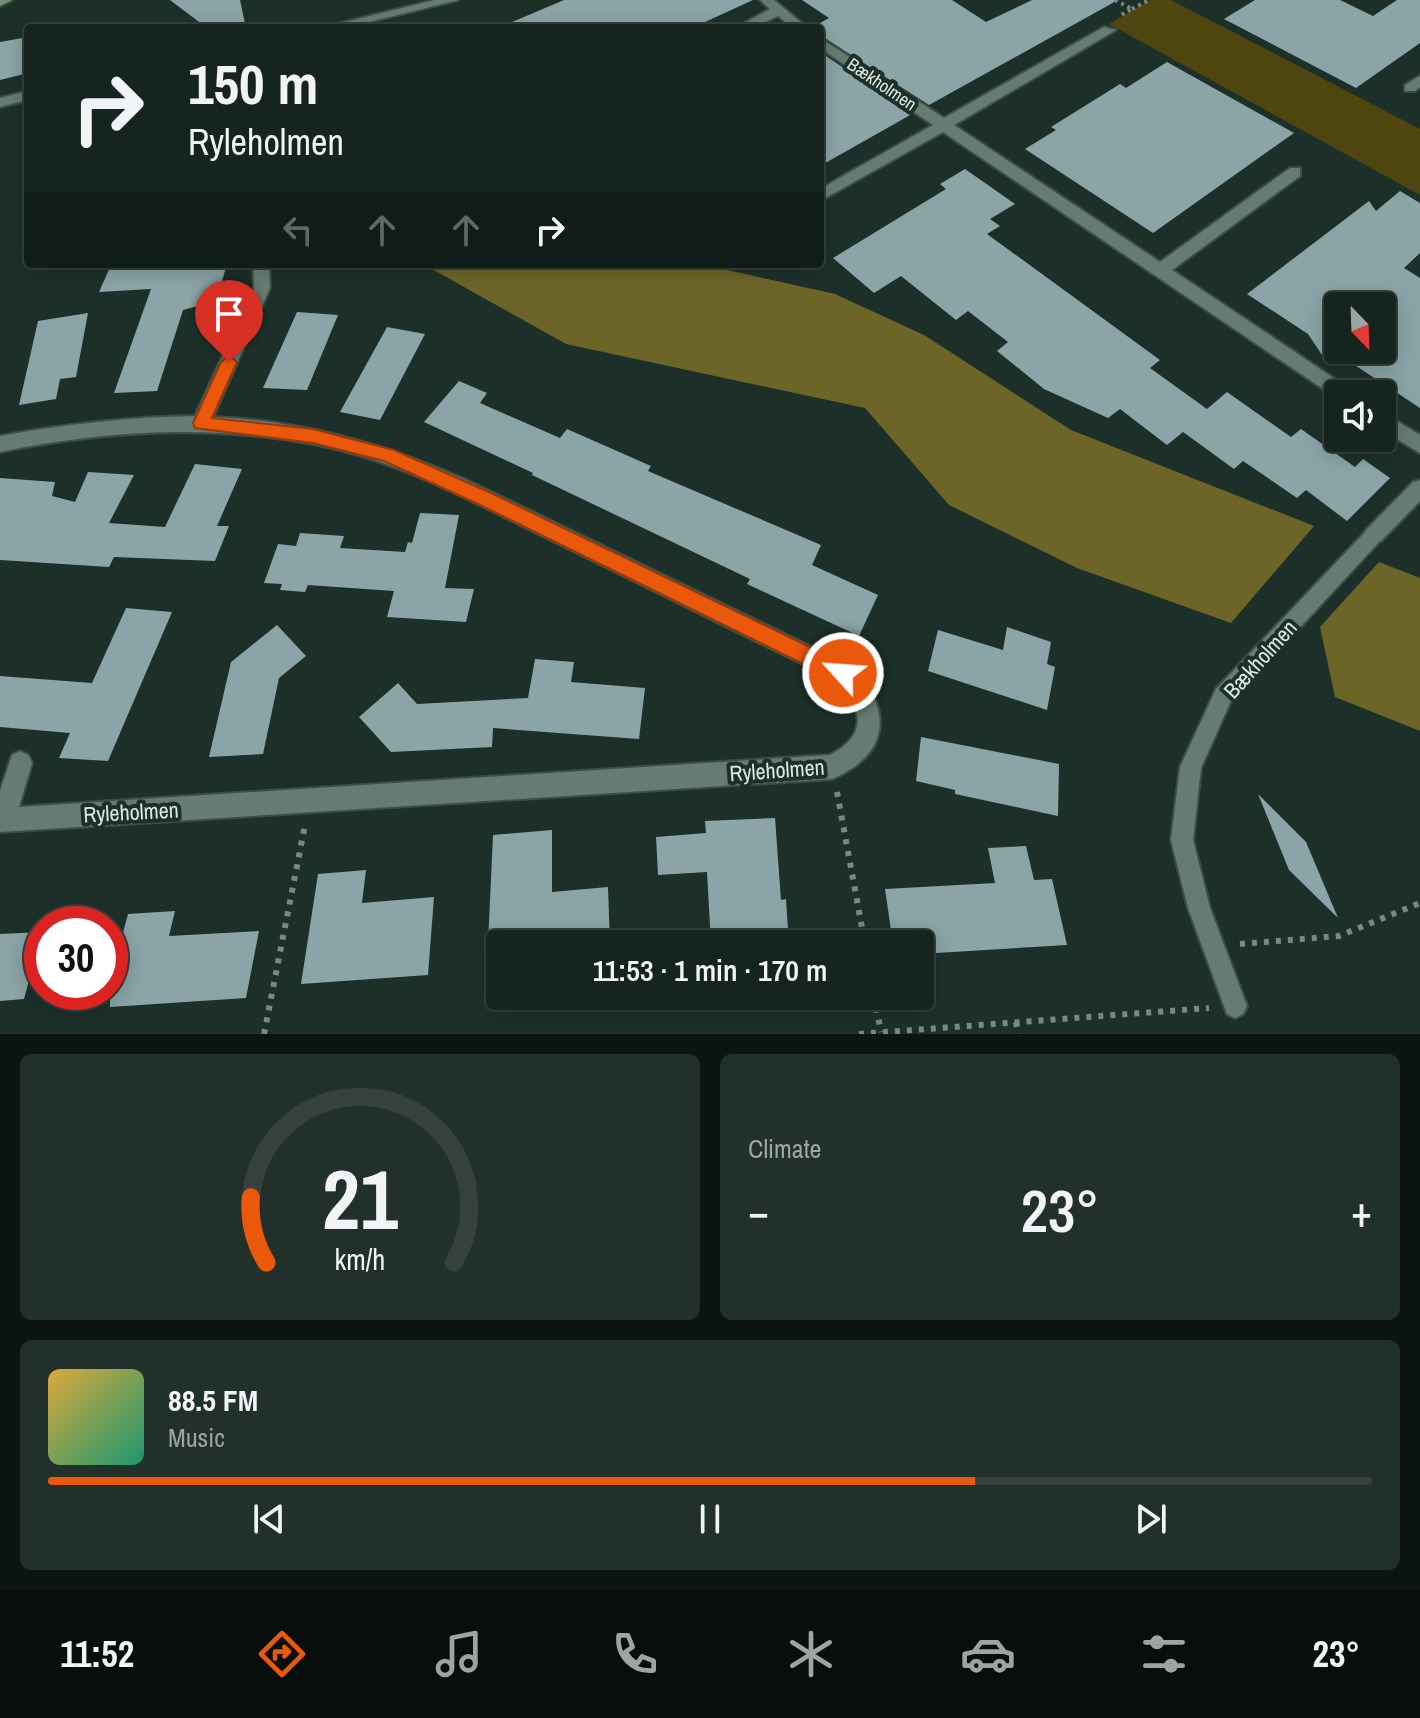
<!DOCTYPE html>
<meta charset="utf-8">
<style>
:root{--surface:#15241f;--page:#22302c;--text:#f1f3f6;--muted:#9da4a4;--line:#34413d;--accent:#ea580c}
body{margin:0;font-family:"Archivo Narrow",sans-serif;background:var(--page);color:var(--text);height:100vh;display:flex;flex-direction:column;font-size:30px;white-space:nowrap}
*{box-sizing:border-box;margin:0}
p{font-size:26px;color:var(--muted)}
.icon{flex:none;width:44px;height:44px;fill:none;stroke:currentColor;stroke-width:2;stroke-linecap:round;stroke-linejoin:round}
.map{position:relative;height:1034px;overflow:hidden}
.panel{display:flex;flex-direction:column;gap:20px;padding:20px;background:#0c1411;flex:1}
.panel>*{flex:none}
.guide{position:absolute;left:24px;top:24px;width:800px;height:244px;border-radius:8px;box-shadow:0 4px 20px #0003,0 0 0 2px var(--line);background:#15241f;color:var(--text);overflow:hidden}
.needle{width:52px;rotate:157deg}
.buttons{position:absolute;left:1324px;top:292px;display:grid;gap:16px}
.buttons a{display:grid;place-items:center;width:72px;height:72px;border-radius:8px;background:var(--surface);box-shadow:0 4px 20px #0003,0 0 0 2px var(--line);font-size:40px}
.speed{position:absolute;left:24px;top:906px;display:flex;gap:16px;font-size:40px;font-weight:700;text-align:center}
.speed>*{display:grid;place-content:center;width:104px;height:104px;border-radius:50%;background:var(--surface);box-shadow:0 4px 20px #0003,0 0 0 2px var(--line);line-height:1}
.speed .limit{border:12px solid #d22;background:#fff;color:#111}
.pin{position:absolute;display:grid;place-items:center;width:68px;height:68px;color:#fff;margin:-82px -34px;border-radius:50% 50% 50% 0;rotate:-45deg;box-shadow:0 0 8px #0007}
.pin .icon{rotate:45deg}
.me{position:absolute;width:88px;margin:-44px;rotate:296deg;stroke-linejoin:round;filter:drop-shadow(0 0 6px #0008)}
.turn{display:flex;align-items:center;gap:28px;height:168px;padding:0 32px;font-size:36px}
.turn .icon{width:104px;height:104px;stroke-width:2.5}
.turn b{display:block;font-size:56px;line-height:68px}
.lanes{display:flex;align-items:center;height:76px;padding:0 32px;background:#0003;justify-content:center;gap:40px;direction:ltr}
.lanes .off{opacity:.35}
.big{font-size:60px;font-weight:600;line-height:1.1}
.panel .tile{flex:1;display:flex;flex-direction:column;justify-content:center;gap:12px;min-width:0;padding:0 28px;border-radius:12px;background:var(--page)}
.panel .dial{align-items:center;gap:0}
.dial svg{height:208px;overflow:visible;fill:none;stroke:var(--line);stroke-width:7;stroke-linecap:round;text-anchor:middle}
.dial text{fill:var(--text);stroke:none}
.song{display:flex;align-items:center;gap:24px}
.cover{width:96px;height:96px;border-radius:12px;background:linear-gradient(135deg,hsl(40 70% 55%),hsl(160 70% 35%))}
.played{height:8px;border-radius:4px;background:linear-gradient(90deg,var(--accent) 70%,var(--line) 70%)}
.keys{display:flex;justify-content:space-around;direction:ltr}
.heat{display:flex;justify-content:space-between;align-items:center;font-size:44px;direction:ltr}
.panel .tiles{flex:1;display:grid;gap:20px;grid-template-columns:1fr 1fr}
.tile:last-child{grid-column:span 2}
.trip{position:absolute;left:486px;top:930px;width:448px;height:80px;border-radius:8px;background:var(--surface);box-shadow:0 4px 20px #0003,0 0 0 2px var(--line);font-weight:600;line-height:80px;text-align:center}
.menu{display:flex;height:128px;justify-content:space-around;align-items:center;background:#080e0c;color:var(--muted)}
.menu .icon{width:56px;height:56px}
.menu .selected{color:var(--accent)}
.menu b{font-size:36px;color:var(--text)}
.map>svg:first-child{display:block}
.green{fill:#4e460e}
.forest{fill:#6d6528}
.building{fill:#8ba4a7;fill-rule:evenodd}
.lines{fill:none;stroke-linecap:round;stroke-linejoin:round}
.service-casing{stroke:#3d4e47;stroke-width:4}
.minor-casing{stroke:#3d4e47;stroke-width:4}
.tertiary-casing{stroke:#3d4e47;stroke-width:4}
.secondary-casing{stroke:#3d4e47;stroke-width:4}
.path-far1{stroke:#788882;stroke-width:4;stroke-dasharray:3 4;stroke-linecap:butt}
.path{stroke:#788882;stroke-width:6;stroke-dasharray:5 7;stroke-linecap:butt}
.service{fill:#667c73;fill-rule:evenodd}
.minor{fill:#667c73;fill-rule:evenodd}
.tertiary{fill:#667c73;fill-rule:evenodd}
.secondary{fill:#729074;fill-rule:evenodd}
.route{fill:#ea580c;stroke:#983908;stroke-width:2}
.labels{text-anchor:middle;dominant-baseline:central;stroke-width:8;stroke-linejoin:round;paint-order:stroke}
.far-street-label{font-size:18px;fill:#dbe7e2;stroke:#1c3029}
.street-label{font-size:22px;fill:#dbe7e2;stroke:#1c3029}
</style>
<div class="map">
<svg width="1420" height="1034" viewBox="0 0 1420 1034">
<rect width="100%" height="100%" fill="#1c3029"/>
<polygon class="green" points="1150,0 1171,0 1420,129 1420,195 1109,24"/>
<g class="forest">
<polygon points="423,264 700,264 835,294 924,335 1071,430 1314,526 1231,623 1077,568 949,505 865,408 566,344"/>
<polygon points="1379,562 1420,578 1420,731 1335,697 1320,627"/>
</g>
<g class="building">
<polygon points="170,0 240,0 246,28 207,28"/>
<polygon points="564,0 753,0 692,28 498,28"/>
<polygon points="802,0 952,0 986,22 1032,0 1118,0 929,105 820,35 820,23 829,18"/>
<polygon points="1255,0 1340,0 1373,16 1397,0 1420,0 1420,43 1356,88 1224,19"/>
<polygon points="28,37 28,73 0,80 0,42"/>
<polygon points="820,52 912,114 820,166"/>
<polygon points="1167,62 1294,133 1153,233 1025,149 1056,130 1051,127 1120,84 1126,88"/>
<polygon points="965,169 1015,204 990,219 1000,226 987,234 1160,360 1150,368 1207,409 1227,392 1291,437 1301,429 1355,467 1363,459 1390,478 1347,521 1306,490 1297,498 1243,461 1234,469 1183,432 1167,445 1120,409 1108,418 1044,389 997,351 1008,342 968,311 956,320 901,276 874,293 833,258 946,189 940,184"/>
<path d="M1400,191L1420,203V253L1404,268L1420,278V408L1353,364L1324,358L1308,334L1247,294L1369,201L1376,211ZM1338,306H1382V350H1338Z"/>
<polygon points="227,264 216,301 183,310 157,391 114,393 151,289 99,292 111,265"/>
<polygon points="297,312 338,315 307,390 263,388"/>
<polygon points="88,313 76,377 60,379 56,399 19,405 38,321"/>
<polygon points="387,327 425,334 380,420 340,412"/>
<polygon points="459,381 487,393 480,403 560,438 567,429 651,466 648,471 821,545 812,565 878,595 859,636 747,584 750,579 532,475 533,473 424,422"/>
<polygon points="195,464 242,469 217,526 229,526 215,561 114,557 109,567 0,560 0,478 55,482 52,496 75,502 88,472 134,475 109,523 165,527"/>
<polygon points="420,513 459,515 445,588 474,589 466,622 387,617 394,591 308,585 305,592 280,590 282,584 264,583 278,544 296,546 300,533 344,536 340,548 405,552 408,542 412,543"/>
<polygon points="126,608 172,612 108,761 59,758 70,733 0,727 0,676 92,683"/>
<polygon points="277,625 306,656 279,678 263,754 209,757 231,662"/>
<polygon points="1007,627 1051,642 1047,664 1055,667 1047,710 928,671 938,630 1003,650"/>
<polygon points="535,659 574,662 571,682 645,688 639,739 493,728 492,747 391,752 359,717 398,683 417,704 528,698"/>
<polygon points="921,737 1059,764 1058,816 955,794 955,790 916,781"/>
<polygon points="1258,794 1306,842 1338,918 1289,870"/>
<polygon points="775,818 781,900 786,899 789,944 711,944 707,872 658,875 656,837 706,833 705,821"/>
<polygon points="552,830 552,892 608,887 610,944 488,944 493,835"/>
<polygon points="1026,846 1034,880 1052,879 1067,945 920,954 920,944 893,944 885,889 995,883 988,848"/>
<polygon points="366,870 362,903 434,897 428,975 301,984 318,874"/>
<polygon points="175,911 169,936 259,931 246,998 110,1007 110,940 121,940 128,914"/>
<polygon points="42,932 24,999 0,1001 0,934"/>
</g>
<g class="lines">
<defs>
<polygon id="service" points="1374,527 1380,529 1383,535 1380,541 1230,703 1201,768 1193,840 1210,908 1247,1006 1243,1014 1235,1018 1227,1014 1188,908 1171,840 1180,767 1216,689 1368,529"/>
<g id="minor">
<polygon points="760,0 774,0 808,28 793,28 778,16 753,28 735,28 770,9"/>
<polygon points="1104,27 1116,30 954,125 1160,262 1290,168 1300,168 1300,176 1172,270 1350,389 1353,394 1338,394 1338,399 943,132 820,201 820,189 933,125 820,48 820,38 944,118"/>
<polygon points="1420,76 1420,87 1415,91 1405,91 1405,85"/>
<path d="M253,264H269L270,288L213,417C307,421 392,446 477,485L851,666C893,708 891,754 832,779L0,832V791L12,755L20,751L28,755L32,763L19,807L830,755C869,734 863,709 835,680C741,634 647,588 553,541C475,503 399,460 313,444C208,424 103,431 0,452V436C65,424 129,417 195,416L254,288Z"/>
<polygon points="1382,412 1420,435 1420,453 1382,430"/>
<polygon points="1420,480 1420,501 1381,541 1374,544 1367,541 1364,535 1367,529 1413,482"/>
</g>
<g id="tertiary">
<polygon points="435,0 458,0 345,28 320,28"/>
<polygon points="28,91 28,100 0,107 0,98"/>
</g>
<polygon id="secondary" points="0,0 12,0 0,6"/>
</defs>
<use href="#service" class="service-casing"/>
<use href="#minor" class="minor-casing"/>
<use href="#tertiary" class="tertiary-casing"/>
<use href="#secondary" class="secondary-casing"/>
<g class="path-far1">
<polyline points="1115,0 1132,9 1119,16"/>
<polyline points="1132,9 1149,0"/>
</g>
<g class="path">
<polyline points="837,792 865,944"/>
<polyline points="1240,944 1339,936 1420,903"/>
<polyline points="874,996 881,1032"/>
<polyline points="1016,1022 1018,1034"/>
<polyline points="264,1034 305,825"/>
<polyline points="859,1034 1209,1008"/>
</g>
<use href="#service" class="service"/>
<use href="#minor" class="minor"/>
<use href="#tertiary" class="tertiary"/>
<use href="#secondary" class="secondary"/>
</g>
<polygon class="route" points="229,355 237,362 212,418 313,429 394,450 489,492 851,667 853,673 851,680 843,683 836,680 476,503 384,461 313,443 195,428 193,423 221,362"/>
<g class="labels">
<g class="far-street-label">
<text transform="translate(882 84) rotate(34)">Bækholmen</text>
</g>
<g class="street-label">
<text transform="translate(1260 659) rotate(-48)">Bækholmen</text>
<text transform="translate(777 770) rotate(-4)">Ryleholmen</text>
<text transform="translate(131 812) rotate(-3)">Ryleholmen</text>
</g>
</g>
</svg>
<div class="buttons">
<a><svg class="needle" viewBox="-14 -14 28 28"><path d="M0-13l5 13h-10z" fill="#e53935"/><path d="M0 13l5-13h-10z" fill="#9da4a4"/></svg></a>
<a><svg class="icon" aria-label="sound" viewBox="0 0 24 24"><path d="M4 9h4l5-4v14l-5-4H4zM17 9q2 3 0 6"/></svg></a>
</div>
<div class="speed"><div class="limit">30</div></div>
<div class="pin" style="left:229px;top:362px;background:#d93025"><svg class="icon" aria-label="arrive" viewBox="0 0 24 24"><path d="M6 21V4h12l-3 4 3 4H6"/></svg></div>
<svg class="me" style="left:843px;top:673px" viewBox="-20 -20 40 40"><circle r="17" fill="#ea580c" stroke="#fff" stroke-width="3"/><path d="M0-11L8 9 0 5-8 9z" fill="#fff"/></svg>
<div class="trip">11:53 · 1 min · 170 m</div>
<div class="guide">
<div class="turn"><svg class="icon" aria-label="right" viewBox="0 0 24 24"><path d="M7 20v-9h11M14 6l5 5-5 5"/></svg><div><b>150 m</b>Ryleholmen</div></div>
<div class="lanes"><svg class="icon off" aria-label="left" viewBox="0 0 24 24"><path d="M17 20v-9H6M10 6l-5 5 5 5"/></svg><svg class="icon off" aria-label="ahead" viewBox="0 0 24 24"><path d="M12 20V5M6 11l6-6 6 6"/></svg><svg class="icon off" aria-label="ahead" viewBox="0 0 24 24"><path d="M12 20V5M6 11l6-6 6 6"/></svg><svg class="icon" aria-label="right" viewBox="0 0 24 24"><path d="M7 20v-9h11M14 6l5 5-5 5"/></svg></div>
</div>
</div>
<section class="panel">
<div class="tiles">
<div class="tile dial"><svg viewBox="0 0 100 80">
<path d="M14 69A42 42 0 1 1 86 69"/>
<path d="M14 69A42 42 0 0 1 8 44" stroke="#ea580c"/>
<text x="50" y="56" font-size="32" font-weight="700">21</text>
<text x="50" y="72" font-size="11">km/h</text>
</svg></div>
<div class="tile"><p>Climate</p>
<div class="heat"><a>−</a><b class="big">23°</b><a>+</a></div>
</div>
<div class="tile">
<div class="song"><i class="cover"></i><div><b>88.5 FM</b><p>Music</p></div></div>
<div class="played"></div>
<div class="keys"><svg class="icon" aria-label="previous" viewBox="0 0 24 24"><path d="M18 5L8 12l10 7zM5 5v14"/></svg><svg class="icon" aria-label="pause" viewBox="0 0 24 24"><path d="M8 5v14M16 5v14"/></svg><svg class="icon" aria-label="next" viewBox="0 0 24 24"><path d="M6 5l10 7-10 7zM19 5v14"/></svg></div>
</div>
</div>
</section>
<nav class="menu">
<b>11:52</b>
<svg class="icon selected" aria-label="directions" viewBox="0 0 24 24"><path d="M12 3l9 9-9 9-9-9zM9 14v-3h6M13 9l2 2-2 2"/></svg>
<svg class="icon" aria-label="music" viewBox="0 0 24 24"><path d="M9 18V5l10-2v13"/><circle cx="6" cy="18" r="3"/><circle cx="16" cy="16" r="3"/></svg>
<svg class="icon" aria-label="phone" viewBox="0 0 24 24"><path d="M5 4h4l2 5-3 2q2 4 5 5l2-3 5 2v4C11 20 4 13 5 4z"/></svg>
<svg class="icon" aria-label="climate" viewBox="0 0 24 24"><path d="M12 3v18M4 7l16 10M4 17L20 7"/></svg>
<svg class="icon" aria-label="car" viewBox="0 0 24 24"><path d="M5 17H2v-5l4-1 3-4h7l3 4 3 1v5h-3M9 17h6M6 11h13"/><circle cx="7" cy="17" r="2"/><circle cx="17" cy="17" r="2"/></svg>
<svg class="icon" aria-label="filters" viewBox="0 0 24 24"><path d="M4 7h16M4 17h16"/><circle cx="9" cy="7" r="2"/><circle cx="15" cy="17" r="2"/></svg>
<b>23°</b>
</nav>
